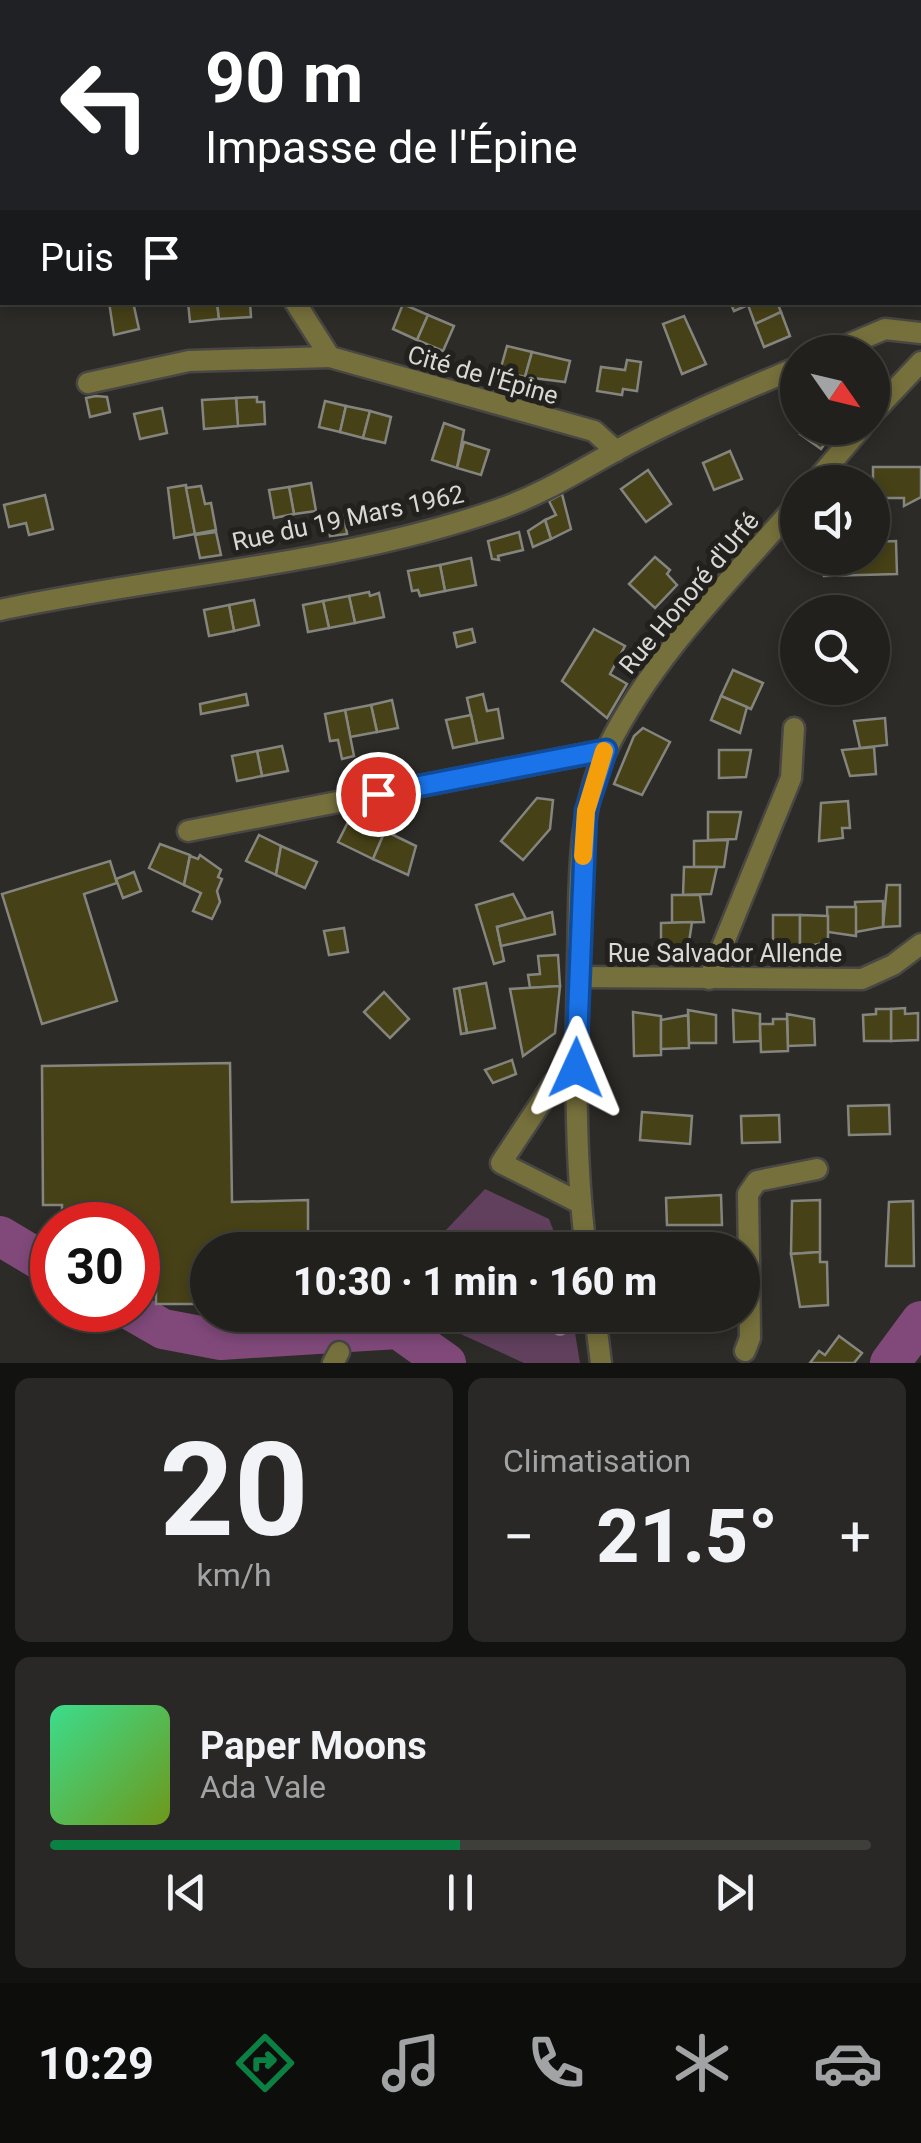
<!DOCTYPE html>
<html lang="fr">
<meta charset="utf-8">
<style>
:root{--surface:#21201d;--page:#292826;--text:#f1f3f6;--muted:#a2a3a4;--line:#3e3e3b;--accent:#0b8043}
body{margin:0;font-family:Roboto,sans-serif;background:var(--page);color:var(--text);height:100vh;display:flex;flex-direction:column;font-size:38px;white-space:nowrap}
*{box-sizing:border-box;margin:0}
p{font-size:32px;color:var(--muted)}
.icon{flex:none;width:55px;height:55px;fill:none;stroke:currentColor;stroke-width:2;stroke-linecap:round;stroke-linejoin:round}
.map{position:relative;height:1363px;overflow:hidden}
.panel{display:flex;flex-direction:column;gap:15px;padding:15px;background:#121210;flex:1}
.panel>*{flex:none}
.banner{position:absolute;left:0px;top:0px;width:922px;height:305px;box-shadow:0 5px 15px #0003,0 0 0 2px var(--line);background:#202124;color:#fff;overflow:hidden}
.needle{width:65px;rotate:124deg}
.tools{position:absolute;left:780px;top:335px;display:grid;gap:20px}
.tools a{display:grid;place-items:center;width:110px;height:110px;border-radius:50%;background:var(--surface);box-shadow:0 5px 15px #0003,0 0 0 2px var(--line);font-size:50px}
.speed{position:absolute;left:30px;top:1202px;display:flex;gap:20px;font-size:50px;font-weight:700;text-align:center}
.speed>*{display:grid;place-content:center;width:130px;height:130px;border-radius:50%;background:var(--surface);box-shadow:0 5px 15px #0003,0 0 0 2px var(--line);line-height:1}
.speed .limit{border:15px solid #d22;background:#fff;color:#111}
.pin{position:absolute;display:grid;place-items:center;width:85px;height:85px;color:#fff;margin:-42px;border:5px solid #fff;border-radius:50%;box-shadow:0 2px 10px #0007}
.me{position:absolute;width:110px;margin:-55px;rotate:1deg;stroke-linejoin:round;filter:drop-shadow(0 0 8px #0008)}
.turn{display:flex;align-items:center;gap:35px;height:210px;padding:0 40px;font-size:45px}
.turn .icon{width:130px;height:130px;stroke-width:2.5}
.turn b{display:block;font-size:70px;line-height:85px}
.then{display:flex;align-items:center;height:95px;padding:0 40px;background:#0003;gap:20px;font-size:38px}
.big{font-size:75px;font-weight:800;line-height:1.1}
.panel .card{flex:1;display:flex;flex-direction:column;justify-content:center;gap:15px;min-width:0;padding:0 35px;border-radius:15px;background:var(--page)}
.panel .dial{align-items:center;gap:0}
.dial b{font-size:130px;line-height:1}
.song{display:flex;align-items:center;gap:30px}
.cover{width:120px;height:120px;border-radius:15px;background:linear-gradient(135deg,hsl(150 70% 55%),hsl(80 70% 35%))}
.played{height:10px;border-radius:5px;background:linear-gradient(90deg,var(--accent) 50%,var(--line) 50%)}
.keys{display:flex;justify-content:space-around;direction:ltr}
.heat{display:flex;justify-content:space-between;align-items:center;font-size:55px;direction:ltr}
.panel .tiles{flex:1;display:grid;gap:15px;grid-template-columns:1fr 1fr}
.card:last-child{grid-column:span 2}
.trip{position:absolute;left:190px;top:1232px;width:570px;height:100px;border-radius:50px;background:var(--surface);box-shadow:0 5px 15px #0003,0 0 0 2px var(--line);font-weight:800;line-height:100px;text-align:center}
.dock{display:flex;height:160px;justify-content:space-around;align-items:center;background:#0d0d0c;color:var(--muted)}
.dock .icon{width:70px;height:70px}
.dock .on{color:var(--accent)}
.dock b{font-size:45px;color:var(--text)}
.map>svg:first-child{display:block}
.green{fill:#61405d}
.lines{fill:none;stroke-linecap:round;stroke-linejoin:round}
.river{stroke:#80497a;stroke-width:40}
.building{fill:#464117;stroke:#85857f;stroke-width:2.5}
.minor-casing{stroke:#484743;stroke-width:25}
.minor{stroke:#76703c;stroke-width:20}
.tree{fill:#9e7196}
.route-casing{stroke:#114b97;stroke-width:25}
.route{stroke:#1a73e8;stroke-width:18}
.slow{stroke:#f59e0b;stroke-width:18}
.labels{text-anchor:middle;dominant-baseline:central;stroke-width:10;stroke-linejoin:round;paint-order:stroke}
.street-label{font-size:25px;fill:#d9d8d5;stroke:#22211d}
</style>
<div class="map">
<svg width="921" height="1363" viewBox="0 0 921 1363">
<rect width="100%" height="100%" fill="#2c2b27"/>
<g class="green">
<polygon points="485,1189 549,1219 561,1250 427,1250"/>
<polygon points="419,1315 572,1315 580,1363 524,1363"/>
</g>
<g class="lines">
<g class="river">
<polyline points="0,1236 52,1267"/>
<polyline points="130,1310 163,1329 221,1340 398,1329 446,1363"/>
<polyline points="890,1363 921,1321"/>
</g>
</g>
<g class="building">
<polygon points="109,302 133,302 139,329 114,335"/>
<polygon points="188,302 217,302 219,319 190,322"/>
<polygon points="217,302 250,302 251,317 219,319"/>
<polygon points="730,302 777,302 781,312 755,324 748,305 734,311"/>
<polygon points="403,304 428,315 417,340 393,329"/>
<polygon points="781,312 790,336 764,347 755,324"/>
<polygon points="428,315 454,326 443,351 417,340"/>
<polygon points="684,316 706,364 682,374 663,324"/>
<polygon points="507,346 532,352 525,377 500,371"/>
<polygon points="532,352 570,361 565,382 525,377"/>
<polygon points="627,360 641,362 637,391 623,389 622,395 597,391 601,367 625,370"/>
<polygon points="96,396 107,397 110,412 90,417 86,398"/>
<polygon points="257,397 257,402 264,402 265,424 238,426 236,398"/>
<polygon points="236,398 238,426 204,429 202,400"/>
<polygon points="325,401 346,406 340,432 319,427"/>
<polygon points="346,406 370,411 363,438 340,432"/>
<polygon points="162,408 167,433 140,439 134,414"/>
<polygon points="370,411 391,417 385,443 363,438"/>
<polygon points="444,423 464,430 457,468 432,460"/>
<polygon points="805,428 836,428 821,449 800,434"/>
<polygon points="464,442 489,450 481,475 457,468"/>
<polygon points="730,451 742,479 714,490 703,463"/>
<polygon points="873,467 921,467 921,497 904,506 904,498 873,498"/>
<polygon points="648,470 671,504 646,522 621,489"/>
<polygon points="311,483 316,511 294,514 289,487"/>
<polygon points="186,485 195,534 174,538 168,488"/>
<polygon points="201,486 205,504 211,503 216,530 195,534 186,488"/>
<polygon points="289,487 294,514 274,518 269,490"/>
<polygon points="562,494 571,529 551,539 545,520 556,515 549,501"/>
<polygon points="45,495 53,529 29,535 26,523 9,527 4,505"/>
<polygon points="344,515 347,534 330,536 327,517"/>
<polygon points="545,520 551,539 533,547 528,531"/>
<polygon points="216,532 221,555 200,558 195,535"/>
<polygon points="519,532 523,550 498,556 499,560 492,559 488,541"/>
<polygon points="896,541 897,574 824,576 823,558 872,558 872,542"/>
<polygon points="655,557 670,570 667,574 677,585 655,608 629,584"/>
<polygon points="471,558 476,585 445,591 440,565"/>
<polygon points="440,565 445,591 420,596 418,590 412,591 408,571"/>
<polygon points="369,592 370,596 379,593 384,617 355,623 349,596"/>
<polygon points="349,596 355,623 329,628 323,601"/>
<polygon points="254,600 259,625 234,631 229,605"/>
<polygon points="323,601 329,628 308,632 303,605"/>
<polygon points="229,605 234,631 209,636 204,610"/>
<polygon points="472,629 475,642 457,647 454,633"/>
<polygon points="594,629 625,646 610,674 627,684 607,718 562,681"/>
<polygon points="733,670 763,683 751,709 721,696"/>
<polygon points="246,694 248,705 201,714 200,704"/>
<polygon points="483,694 487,711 498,709 503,738 477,743 467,698"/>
<polygon points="721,696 747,707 740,733 711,720"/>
<polygon points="392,700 398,728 377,732 371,705"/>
<polygon points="371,705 377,732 350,737 345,710"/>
<polygon points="345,710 354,756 342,759 338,740 330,741 325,714"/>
<polygon points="471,715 477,743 453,748 446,720"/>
<polygon points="885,718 887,745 860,748 854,721"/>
<polygon points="643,728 670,742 642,795 614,784 634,736"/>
<polygon points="282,746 288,771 262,776 257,751"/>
<polygon points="874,747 876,774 850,776 842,750"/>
<polygon points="719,750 751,750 746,777 719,778"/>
<polygon points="257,751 262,776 237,781 232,756"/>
<polygon points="537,798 553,800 550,829 523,860 501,841"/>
<polygon points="848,801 850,828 842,828 843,838 819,841 821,803"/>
<polygon points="708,812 741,812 736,839 708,840"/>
<polygon points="351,816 385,831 373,859 338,842"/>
<polygon points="385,831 416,846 408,875 373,859"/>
<polygon points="259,835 281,846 276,875 246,861"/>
<polygon points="728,840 724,867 694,867 694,841"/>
<polygon points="160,844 190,855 184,885 149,868"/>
<polygon points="281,846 317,862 305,888 276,875"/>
<polygon points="200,855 221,870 218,877 222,879 217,891 220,902 212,919 193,911 201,893 184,885 190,856 198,859"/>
<polygon points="110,861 117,883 84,894 117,1001 42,1024 2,894"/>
<polygon points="684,867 717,867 711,894 683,895"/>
<polygon points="134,872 141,891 123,898 116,879"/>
<polygon points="887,885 900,885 900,926 883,927"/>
<polygon points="513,894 526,919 497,927 504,961 494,964 476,905"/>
<polygon points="672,895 700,895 704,922 672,923"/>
<polygon points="883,901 883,927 856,932 855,902"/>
<polygon points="827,907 856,907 856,936 828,932"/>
<polygon points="552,912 555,934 501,946 497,927"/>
<polygon points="773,915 800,915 800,948 773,942"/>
<polygon points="800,915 828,916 828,942 800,948"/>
<polygon points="692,922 688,949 661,949 661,923"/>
<polygon points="344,928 348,952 329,955 324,931"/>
<polygon points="558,955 560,986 530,988 528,975 540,974 538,956"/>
<polygon points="486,983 495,1028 467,1033 459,988"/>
<polygon points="560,986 555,1033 523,1056 510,989"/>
<polygon points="459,988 467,1033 461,1034 454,989"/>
<polygon points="384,992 409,1019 390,1038 364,1012"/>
<polygon points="905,1008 905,1014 918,1013 918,1040 891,1041 891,1009"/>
<polygon points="876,1009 891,1009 891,1041 864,1041 863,1015 876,1014"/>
<polygon points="688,1010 716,1015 716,1043 689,1043"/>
<polygon points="733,1010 760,1014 760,1041 734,1042"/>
<polygon points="633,1012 661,1016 661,1055 634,1056"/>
<polygon points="787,1014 814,1019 815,1045 788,1046"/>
<polygon points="688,1015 689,1048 661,1049 661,1020"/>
<polygon points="773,1019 787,1019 788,1051 761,1052 760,1024 773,1024"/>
<polygon points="512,1060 516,1074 493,1083 485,1070"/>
<polygon points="230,1063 232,1202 308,1200 308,1250 208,1250 208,1304 156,1304 156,1292 138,1292 138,1225 62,1225 62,1205 43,1205 42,1066"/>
<polygon points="889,1105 890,1134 849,1135 848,1106"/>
<polygon points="642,1112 692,1116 690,1144 640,1140"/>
<polygon points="779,1115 780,1142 742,1143 741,1116"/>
<polygon points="721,1195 722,1225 667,1225 666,1198"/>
<polygon points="820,1200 820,1252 791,1254 792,1201"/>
<polygon points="913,1201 914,1266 886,1266 889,1202"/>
<polygon points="820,1252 820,1262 827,1262 828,1305 800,1307 791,1254"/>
<polygon points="669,1315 723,1315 723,1323 670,1330"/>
<polygon points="839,1336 862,1353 854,1363 810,1363 819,1351 825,1355"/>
</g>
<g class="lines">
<defs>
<g id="minor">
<polyline points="116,0 120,2"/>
<polyline points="539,0 545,2"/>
<polyline points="587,2 591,0"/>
<polyline points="920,167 921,168"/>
<polyline points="0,228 2,226"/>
<polyline points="295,302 330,357 594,431 616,451"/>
<polyline points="831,352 885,329 921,333"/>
<polyline points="88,383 189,361 330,357"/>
<polyline points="872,414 921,362"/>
<polyline points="815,482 861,428"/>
<path d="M0,610C164,575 338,565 497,510C541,495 579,471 619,449C676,418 737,393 798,367"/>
<polyline points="188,831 606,750"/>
<polyline points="578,977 862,979 893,965 921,944"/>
<polyline points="709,979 791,778 794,728"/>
<polyline points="576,1068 554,1083 501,1163 580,1203"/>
<path d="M586,1250C574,1155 576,1058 578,963C580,892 575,812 608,747C654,654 730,581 798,503"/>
<polyline points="749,1259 748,1194 757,1181 817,1169"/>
<polyline points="742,1260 749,1259 750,1338 745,1351"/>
<polyline points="595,1315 601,1363"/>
<polyline points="333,1363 339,1352"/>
</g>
</defs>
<use href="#minor" class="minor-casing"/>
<use href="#minor" class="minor"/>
</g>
<g class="tree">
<circle cx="508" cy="1325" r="9"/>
<circle cx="560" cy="1327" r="9"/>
</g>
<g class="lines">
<defs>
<polyline id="route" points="378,794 606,750 586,811 576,1068"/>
</defs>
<use href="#route" class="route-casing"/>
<use href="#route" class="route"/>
<polyline class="slow" points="583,856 586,811 604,751"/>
</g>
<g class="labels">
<g class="street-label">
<text transform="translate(483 375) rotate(16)">Cité de l'Épine</text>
<text transform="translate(348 518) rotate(-12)">Rue du 19 Mars 1962</text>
<text transform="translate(689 593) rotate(-50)">Rue Honoré d'Urfé</text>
<text x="725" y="953">Rue Salvador Allende</text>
</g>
</g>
</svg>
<div class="tools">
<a><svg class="needle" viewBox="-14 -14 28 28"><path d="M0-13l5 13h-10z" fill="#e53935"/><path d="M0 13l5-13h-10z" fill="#a2a3a4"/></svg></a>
<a><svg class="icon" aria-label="sound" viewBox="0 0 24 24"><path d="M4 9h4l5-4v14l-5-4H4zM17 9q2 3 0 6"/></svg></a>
<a><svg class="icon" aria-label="search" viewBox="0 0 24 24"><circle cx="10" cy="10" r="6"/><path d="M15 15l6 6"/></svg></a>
</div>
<div class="speed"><div class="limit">30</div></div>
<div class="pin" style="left:378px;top:794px;background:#d93025"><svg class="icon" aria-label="arrive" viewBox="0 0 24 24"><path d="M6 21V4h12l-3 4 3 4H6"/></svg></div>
<svg class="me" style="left:576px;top:1068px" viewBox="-20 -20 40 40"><path d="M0-17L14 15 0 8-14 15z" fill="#1a73e8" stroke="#fff" stroke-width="4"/></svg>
<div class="trip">10:30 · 1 min · 160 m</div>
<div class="banner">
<div class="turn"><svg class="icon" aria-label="left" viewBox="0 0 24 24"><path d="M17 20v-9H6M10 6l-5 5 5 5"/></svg><div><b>90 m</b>Impasse de l'Épine</div></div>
<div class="then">Puis<svg class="icon" aria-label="arrive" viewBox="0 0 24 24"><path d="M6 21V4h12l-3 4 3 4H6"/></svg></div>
</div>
</div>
<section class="panel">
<div class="tiles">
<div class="card dial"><b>20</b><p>km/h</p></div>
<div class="card"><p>Climatisation</p>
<div class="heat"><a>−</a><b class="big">21.5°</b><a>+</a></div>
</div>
<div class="card">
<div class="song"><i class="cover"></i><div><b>Paper Moons</b><p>Ada Vale</p></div></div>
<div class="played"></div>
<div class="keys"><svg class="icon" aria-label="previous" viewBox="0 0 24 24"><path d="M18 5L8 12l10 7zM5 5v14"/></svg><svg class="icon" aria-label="pause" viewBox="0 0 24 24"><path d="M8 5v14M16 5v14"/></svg><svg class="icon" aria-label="next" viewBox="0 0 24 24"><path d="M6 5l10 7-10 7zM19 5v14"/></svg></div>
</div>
</div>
</section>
<nav class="dock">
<b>10:29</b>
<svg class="icon on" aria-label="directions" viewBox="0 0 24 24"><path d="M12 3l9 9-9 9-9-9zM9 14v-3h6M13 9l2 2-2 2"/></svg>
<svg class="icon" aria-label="music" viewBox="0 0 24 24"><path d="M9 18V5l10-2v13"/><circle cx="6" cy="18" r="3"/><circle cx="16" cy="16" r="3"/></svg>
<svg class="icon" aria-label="phone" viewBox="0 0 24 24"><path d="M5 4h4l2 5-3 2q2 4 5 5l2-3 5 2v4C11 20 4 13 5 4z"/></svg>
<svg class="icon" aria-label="climate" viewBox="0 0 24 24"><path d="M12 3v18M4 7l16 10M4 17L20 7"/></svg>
<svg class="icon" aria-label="car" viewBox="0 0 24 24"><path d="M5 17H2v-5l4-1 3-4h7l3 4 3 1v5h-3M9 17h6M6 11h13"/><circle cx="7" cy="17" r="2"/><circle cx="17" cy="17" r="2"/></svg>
</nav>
